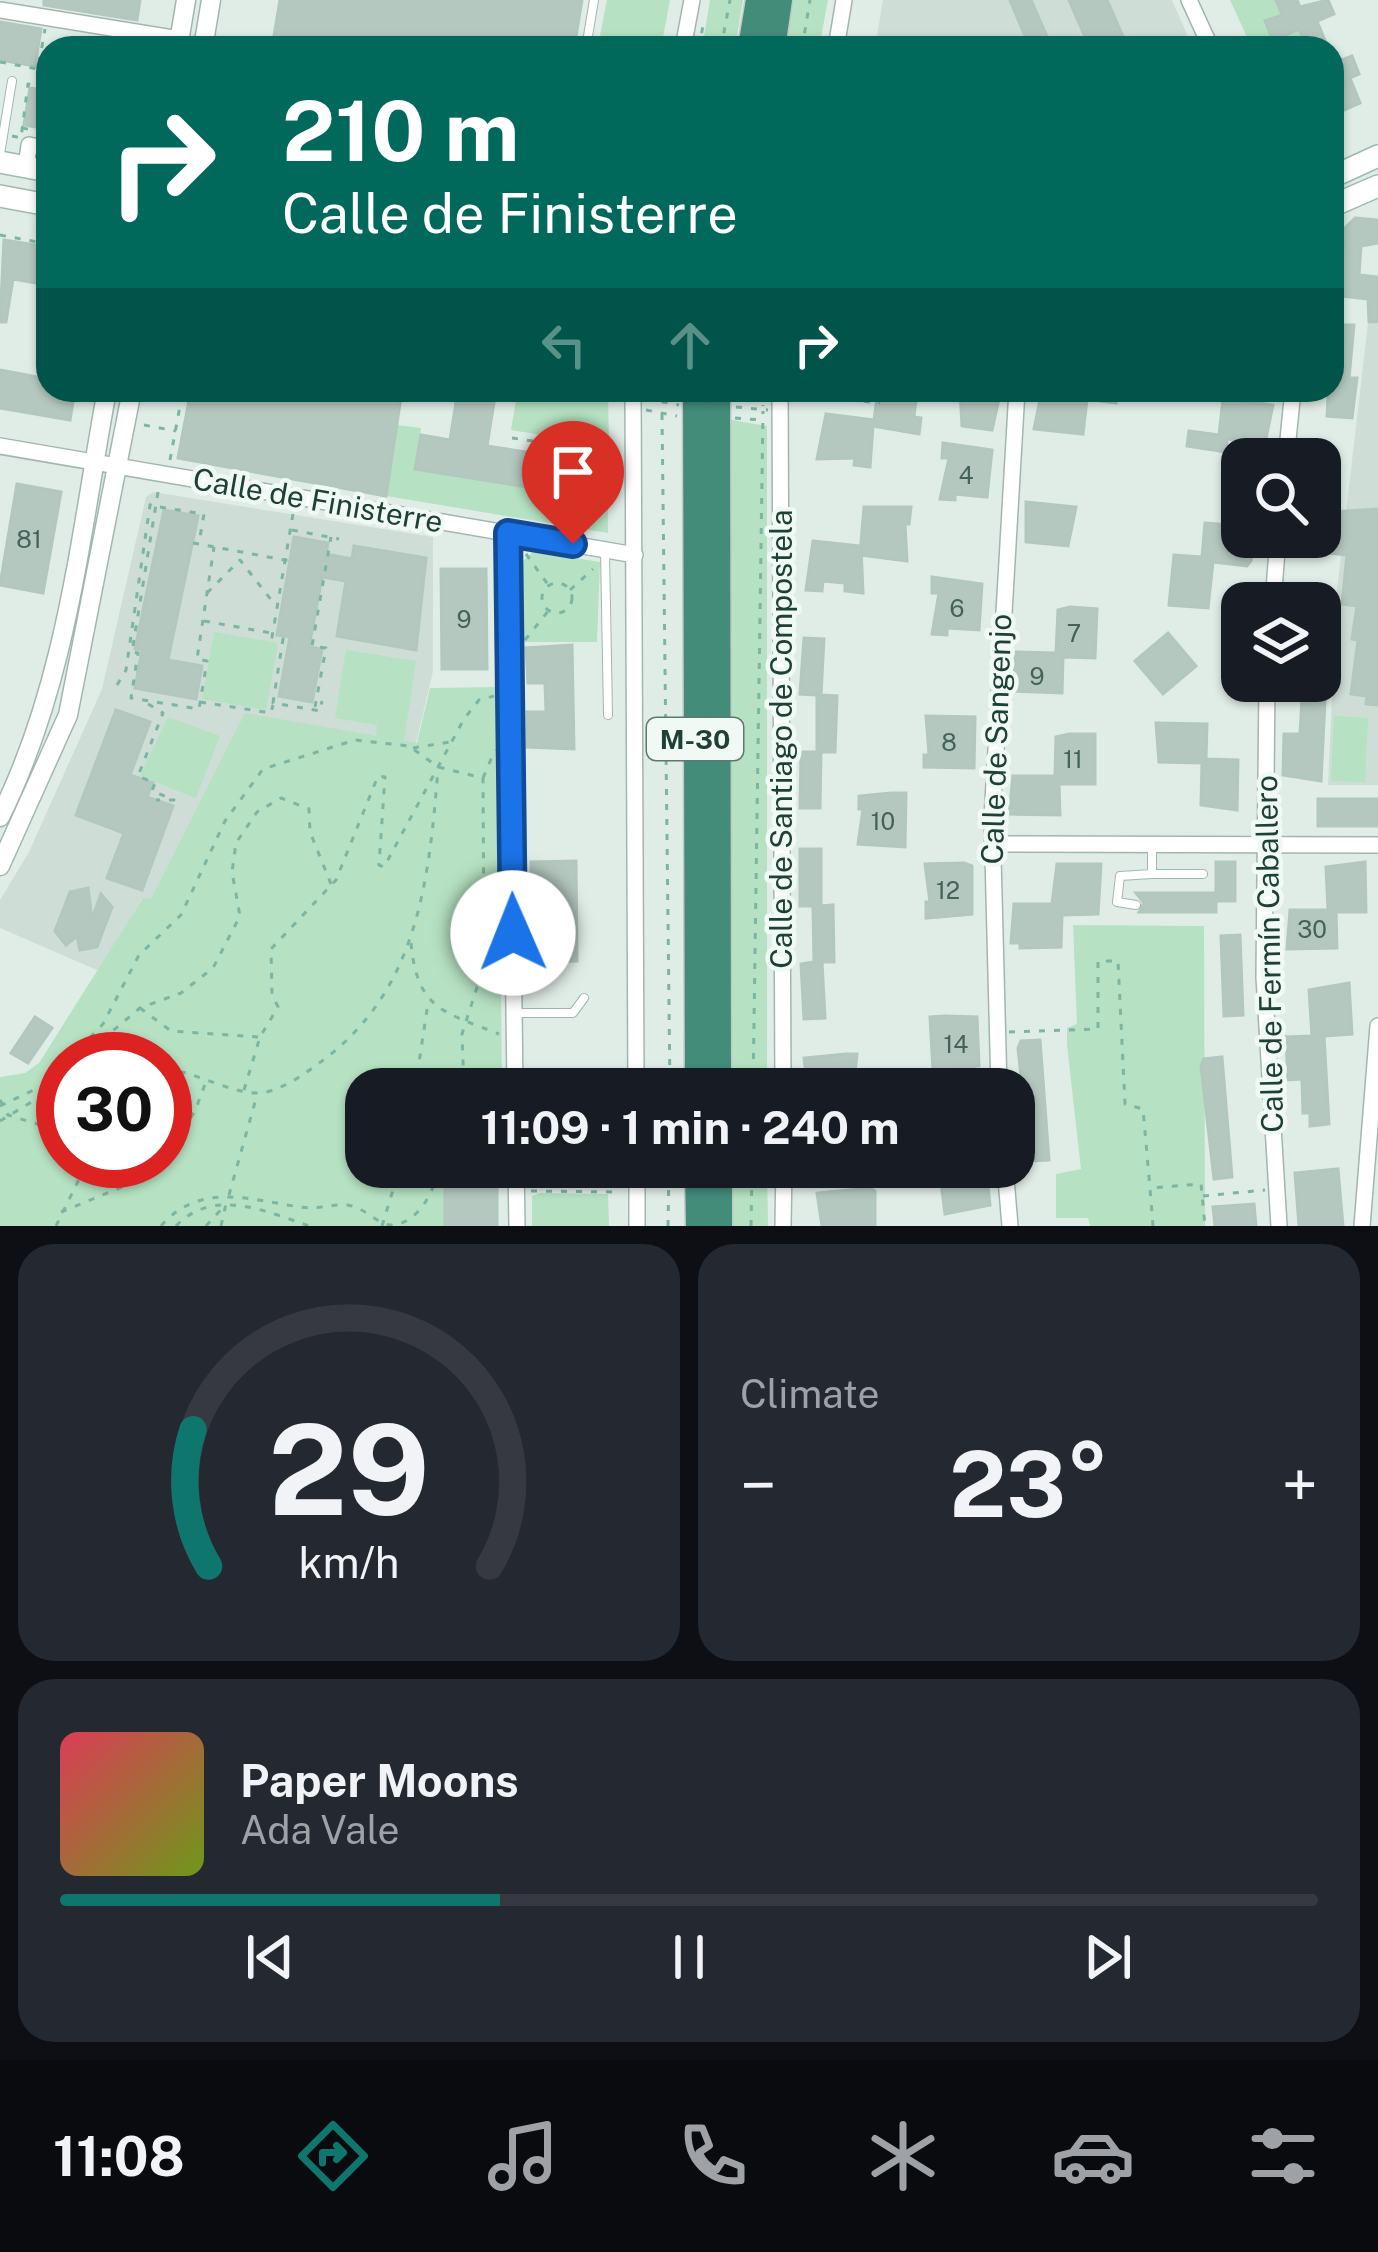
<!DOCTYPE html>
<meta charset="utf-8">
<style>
:root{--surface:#171b24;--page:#242831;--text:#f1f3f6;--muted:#9ea1a6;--line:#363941;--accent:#0f766e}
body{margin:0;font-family:"Public Sans",sans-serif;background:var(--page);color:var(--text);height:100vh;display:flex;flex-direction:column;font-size:45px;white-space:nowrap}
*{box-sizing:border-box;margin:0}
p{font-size:39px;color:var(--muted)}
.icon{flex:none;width:66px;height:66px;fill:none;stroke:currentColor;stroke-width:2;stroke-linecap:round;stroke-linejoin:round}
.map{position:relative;height:1226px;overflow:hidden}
.drawer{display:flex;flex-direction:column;gap:18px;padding:18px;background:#0d0f14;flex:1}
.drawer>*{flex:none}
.hud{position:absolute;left:36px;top:36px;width:1308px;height:366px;border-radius:36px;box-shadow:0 3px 9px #0004;background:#00695c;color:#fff;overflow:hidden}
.fabs{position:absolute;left:1221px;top:438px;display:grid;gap:24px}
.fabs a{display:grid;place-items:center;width:120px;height:120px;border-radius:24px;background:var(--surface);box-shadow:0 3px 9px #0004;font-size:60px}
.speed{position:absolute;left:36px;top:1032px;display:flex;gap:24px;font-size:60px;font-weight:700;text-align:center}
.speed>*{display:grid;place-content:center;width:156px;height:156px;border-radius:50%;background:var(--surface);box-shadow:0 3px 9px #0004;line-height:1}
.speed .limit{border:18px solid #d22;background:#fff;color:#111}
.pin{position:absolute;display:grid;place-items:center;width:102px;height:102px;color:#fff;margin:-123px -51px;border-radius:50% 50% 50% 0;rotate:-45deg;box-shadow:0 0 12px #0007}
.pin .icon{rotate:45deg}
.me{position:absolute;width:132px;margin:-66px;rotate:359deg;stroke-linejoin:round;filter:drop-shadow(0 0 9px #0008)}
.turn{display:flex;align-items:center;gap:42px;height:252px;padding:0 48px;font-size:54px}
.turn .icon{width:156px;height:156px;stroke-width:2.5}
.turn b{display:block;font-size:84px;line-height:102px}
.lanes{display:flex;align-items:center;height:114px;padding:0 48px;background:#0003;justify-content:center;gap:60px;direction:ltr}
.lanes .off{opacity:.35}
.big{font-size:90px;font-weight:700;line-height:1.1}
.drawer .card{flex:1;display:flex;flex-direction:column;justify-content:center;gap:18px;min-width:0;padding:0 42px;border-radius:36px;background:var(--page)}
.drawer .dial{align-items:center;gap:0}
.dial svg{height:312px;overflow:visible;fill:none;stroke:var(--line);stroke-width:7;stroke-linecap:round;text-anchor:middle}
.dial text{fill:var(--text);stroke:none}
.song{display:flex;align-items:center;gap:36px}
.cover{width:144px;height:144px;border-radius:18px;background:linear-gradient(135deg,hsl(350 70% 55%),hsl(80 70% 35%))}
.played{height:12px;border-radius:6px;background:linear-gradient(90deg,var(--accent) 35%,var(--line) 35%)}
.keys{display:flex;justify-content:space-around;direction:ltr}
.heat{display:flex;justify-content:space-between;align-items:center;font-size:66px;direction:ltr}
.drawer .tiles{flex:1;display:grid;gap:18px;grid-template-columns:1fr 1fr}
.card:last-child{grid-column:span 2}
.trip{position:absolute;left:345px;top:1068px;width:690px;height:120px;border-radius:36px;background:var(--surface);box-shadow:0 3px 9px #0004;font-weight:700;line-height:120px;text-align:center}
.dock{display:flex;height:192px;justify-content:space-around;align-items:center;background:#090b0e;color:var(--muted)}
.dock .icon{width:84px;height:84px}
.dock .active{color:var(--accent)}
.dock b{font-size:54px;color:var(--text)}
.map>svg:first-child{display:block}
.built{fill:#ceddd6}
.green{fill:#b6e1c2;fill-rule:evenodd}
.building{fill:#b5c8c0;stroke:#b2c7be;stroke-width:3}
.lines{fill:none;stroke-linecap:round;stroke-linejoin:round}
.service-casing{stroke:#a2b6af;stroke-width:10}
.minor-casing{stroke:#a2b6af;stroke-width:18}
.tertiary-casing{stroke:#a2b6af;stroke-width:21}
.secondary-casing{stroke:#9dbab0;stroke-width:24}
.trunk-casing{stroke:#c0cac7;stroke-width:27}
.path{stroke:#7db5a3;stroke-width:3;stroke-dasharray:6 9;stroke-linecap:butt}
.service{stroke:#fff;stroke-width:8}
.minor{stroke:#fff;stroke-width:15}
.tertiary{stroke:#fff;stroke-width:18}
.secondary{stroke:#fff;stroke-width:21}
.trunk{stroke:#438c7a;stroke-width:24}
.route-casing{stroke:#114b97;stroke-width:30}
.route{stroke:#1a73e8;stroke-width:21}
.labels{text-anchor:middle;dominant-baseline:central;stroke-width:9;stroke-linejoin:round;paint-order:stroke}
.number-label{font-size:24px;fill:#446259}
.shield{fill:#f1f9f5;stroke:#5d7870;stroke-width:3}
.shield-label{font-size:27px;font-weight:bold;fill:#1e4037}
.street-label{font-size:30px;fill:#1e4037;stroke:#f1f9f5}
</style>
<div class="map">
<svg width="1378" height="1226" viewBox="0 0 1378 1226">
<rect width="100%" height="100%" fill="#e0ede7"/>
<g class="built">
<polygon points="883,0 1172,0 1193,48 875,48"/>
<polygon points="1368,323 1378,324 1378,785 1328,785 1337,590"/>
<polygon points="153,492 433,537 433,671 416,743 150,900 142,899 99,971 0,928 0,900 29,852 102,689 146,497"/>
</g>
<g class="green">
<polygon points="607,0 670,0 661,48 628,48 600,35"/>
<polygon points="710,0 743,0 735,48 702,48"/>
<polygon points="792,0 828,0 819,48 783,48"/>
<polygon points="1230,0 1276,0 1282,15 1266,22 1272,39 1299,29 1307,48 1252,48"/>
<polygon points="549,390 608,390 609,446 511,430 517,395 547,399"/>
<polygon points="726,419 767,426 767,1089 730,1089"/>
<polygon points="397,425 421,428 416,469 532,488 540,451 608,462 608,533 386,496"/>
<polygon points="534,551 600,562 597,642 521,642 520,564"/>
<polygon points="214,632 278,643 266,710 202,699"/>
<path d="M346,650L416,661L404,741L417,743L430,688L498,687L502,1089H366V1167H445V1226H0V1077L25,1073L39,1063L143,898L151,899L245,713L376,736L377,725L335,718ZM63,1059H165V1161H63Z"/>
<polygon points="1334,716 1368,718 1365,782 1331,781"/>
<polygon points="168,717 220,736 196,798 140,776"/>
<polygon points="1073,925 1204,926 1205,1226 1090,1226 1088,1218 1056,1218 1056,1174 1081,1169 1067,1045 1067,1028 1077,1024"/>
<polygon points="730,1167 767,1167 768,1226 730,1226"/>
<polygon points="540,1193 608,1194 609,1226 532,1226 532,1196"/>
</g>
<g class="building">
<polygon points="44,0 140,0 137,20 44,5"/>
<polygon points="280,0 582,0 574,48 272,48"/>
<polygon points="1010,0 1031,0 1052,48 1030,48"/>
<polygon points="1069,0 1107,0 1128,48 1090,48"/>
<polygon points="1276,0 1297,0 1300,7 1328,0 1334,14 1317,21 1328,48 1307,48 1299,29 1273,40 1265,21 1282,15"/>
<polygon points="0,22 41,29 35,66 0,60"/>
<polygon points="1352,56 1359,74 1350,78 1360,103 1342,111 1332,86 1332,64"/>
<polygon points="30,88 48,91 48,129 24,125"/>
<polygon points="1355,218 1378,220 1378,243 1361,246 1359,275 1378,277 1378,322 1369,322 1368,299 1332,295 1332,273 1341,274 1344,239 1335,238"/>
<polygon points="4,240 48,247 48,285 13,279 6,322 0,322"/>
<polygon points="1332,325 1354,325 1349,378 1357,378 1352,418 1327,416"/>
<polygon points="0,370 48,379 48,390 75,390 70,420 0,408"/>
<polygon points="191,390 402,390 386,496 178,458"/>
<polygon points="458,390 496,390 487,446 539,454 533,488 415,469 421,435 450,440"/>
<polygon points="878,390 917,390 914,417 921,418 919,434 873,426 870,467 854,465 855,458 817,459 826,414 874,420"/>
<polygon points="960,390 1001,390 992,430 962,426"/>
<polygon points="1042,390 1068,393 1118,390 1116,403 1087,399 1083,434 1034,429"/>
<polygon points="1223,399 1273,405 1265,443 1227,439 1226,452 1187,446 1189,431 1219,435"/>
<polygon points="943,443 992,450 987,497 955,494 955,500 940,499 949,458 942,458"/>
<polygon points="1320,458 1338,460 1332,512 1377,509 1378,705 1366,704 1367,696 1351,694 1358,640 1352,639 1357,606 1342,604 1347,555 1310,551 1311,540 1320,537"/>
<polygon points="17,484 61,492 43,593 0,585"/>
<polygon points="1026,502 1076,507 1068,546 1026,542"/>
<polygon points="864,507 911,507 909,524 905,524 907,561 860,555"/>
<polygon points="164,510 198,516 168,660 202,666 196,699 135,688 142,650 135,649"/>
<polygon points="1205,523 1242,526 1242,537 1254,537 1251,561 1247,566 1213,562 1208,608 1169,605 1174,555 1202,557"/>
<polygon points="294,537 328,543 326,554 352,559 354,546 426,558 416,650 337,636 346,581 322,577 309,647 322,649 312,702 279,696 290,637 277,635"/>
<polygon points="813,541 861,546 863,593 845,591 845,583 823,581 822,591 806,590"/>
<polygon points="441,569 486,569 487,669 442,669"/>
<polygon points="932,577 982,584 979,630 947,628 947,635 932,634 939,593 932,593"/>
<polygon points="1070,607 1097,609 1095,658 1063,657 1062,693 1012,691 1016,652 1056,653 1058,610"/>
<polygon points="1168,633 1196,666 1163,694 1135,661"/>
<polygon points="804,638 824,639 821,695 837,696 835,752 821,752 820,808 800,808 801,752 817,752 817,695 800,694"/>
<polygon points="572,645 574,749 527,747 527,712 546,712 545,683 528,683 526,648"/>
<polygon points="1303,681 1326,681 1321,781 1283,775 1284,734 1300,734"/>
<polygon points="116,710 150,722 130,775 153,783 147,797 173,806 142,890 107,878 124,833 76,815"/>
<polygon points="926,716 975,717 974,768 924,767 924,755 929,755"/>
<polygon points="1156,723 1207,724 1206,759 1238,760 1237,810 1201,805 1202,763 1159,762"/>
<polygon points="1069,734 1095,734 1095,784 1059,784 1060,815 1009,814 1013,776 1055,776 1056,737"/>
<polygon points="891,793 906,793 905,847 858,844 863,809 859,809 859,796"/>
<rect x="1318" y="799" width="60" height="27"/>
<polygon points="800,849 821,849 821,906 833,905 834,962 822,962 825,1018 804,1019 801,964 814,962 813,906 800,906"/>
<polygon points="576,861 577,961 532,962 532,929 546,929 545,894 531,895 531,862"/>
<polygon points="1216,862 1235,862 1235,901 1216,901 1216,912 1139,912 1144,903 1136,893 1216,893"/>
<polygon points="1365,862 1366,912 1336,912 1337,948 1287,949 1290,910 1328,910 1326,867"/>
<polygon points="964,863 972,866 972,914 926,918 926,902 930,902 925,864"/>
<polygon points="1057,864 1101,864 1098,914 1062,915 1061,947 1020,948 1020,943 1011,943 1014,904 1052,904"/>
<polygon points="88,888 92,919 101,894 112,907 97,947 80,950 77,936 66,945 55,931 70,892"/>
<polygon points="1240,935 1243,1015 1224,1016 1221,936"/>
<polygon points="1349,983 1352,1034 1324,1036 1329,1124 1310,1126 1310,1113 1303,1113 1302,1079 1288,1080 1286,1037 1312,1036 1309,990"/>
<polygon points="945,1016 977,1017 979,1066 933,1071 930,1017"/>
<polygon points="35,1017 52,1028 28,1063 11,1053"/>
<polygon points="1040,1040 1049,1160 1030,1161 1018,1048 1021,1041"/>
<polygon points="846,1054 857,1054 853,1089 808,1089 804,1058"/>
<polygon points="1222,1057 1232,1177 1214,1179 1201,1066 1204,1059"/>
<rect x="445" y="1167" width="52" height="59"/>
<polygon points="939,1167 986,1167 990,1205 945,1214"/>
<polygon points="1338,1169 1343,1226 1299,1226 1295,1173"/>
<polygon points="870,1188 875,1191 875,1226 822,1226 817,1193"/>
<polygon points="1254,1204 1256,1226 1215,1226 1213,1207"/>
</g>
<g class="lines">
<defs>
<g id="service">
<polyline points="586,48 594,0"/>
<polyline points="0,154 12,81"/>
<polyline points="605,551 608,715"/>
<polyline points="1152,874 1203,874"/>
<polyline points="1136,905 1117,902 1120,876 1152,874 1152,846"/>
<polyline points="516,1013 573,1013 584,998"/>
</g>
<g id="minor">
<polyline points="1189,0 1211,48"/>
<polyline points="0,10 179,39"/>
<polyline points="683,48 692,0"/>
<polyline points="836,48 844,0"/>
<polyline points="26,167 29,145 48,149"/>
<polyline points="633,390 636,1089"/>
<polyline points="780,390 783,1089"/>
<polyline points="0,446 635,555"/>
<polyline points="1286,459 1293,390"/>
<polyline points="508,533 515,1089"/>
<polyline points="1273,603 1278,537"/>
<polyline points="1267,681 1264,977 1279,1226"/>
<polyline points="992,844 1378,845"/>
<polyline points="999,1089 992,818 1017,390"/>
<polyline points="516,1167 517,1226"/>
<polyline points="1005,1167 1010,1226"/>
<polyline points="637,1226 637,1167"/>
<polyline points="783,1226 784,1167"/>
<polyline points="1362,1226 1378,1026"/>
</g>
<g id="tertiary">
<polyline points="178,48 186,0"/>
<polyline points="203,48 211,0"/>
<path d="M0,817C67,682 80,536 107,390"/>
<polyline points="0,866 68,715 132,390"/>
</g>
<g id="secondary">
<polyline points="0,162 48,171"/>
<polyline points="1332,177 1378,156"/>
<polyline points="0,196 48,205"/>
<polyline points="1332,206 1378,186"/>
</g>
<g id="trunk">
<polyline points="750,48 758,0"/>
<polyline points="773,48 780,0"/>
<polyline points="695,390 697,1089"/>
<polyline points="718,390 719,1089"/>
<polyline points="697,1167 698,1226"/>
<polyline points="720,1167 720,1226"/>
</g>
</defs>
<use href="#service" class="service-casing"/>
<use href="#minor" class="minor-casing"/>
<use href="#tertiary" class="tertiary-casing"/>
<use href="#secondary" class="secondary-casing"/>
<use href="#trunk" class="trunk-casing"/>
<g class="path">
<polyline points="699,48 704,20"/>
<polyline points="721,48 730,0"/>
<polyline points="802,48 810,0"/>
<polyline points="0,62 38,69 45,29"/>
<polyline points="22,128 48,133"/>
<polyline points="12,136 21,138 28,84 40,86 37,72"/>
<polyline points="0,235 48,244"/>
<polyline points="762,390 763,406"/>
<polyline points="822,390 831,398 880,403"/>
<polyline points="793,394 806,390"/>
<polyline points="647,399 679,405"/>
<polyline points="736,407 768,410"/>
<polyline points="646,410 677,416"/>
<polyline points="662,414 670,1089"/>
<polyline points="735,418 761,420"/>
<polyline points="144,425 176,431"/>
<polyline points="512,438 615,453"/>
<polyline points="170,460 183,390"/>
<polyline points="158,492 132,652 138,653 131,698 199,709 207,661 197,659 214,547"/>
<polyline points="160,507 204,514 199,543"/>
<polyline points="293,514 272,637 283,639 273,703 320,711 322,701"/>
<polyline points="292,530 339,539"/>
<polyline points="193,543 290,561"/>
<polyline points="526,554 549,586"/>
<circle cx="557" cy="598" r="15"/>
<polyline points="570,590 593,569"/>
<polyline points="207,593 240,560 276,606"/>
<polyline points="204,621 271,633"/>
<polyline points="525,640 549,610"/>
<polyline points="117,685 126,670 150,505 155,501"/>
<polyline points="200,702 271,713 273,705"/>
<polyline points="148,704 163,713 138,776 155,783 152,791 174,800 156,800"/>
<polyline points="315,707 326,648 312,646 331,537"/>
<polyline points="413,748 450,742"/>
<polyline points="483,778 495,750"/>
<path d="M411,943C417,1009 443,1012 499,1034"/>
<polyline points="140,1008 171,1031 258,1037"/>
<polyline points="1009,1032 1098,1029 1098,961 1118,961 1125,1104 1143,1109 1150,1188"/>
<polyline points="69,1059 103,1024 139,955 181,915 225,821 263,769 355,740 409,746 438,767 483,778 484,939 478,984 462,1034 464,1089"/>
<polyline points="79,1059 140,1008 181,993 213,968 240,916 232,872 236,843 257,812 281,798 309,809 310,832 331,884"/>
<path d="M165,1069C196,1072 225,1091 255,1093C278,1094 304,1074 322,1061C418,990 429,881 438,769"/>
<polyline points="415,1089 428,1003"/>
<polyline points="753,1089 763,411"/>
<polyline points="244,1090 260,1037 278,1007 272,994 271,949 336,880 378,776 385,777 379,865 384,867 464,719 479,700 494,696"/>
<polyline points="0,1100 8,1115 63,1132"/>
<polyline points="0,1106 63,1076"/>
<polyline points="0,1121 48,1092 63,1067"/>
<polyline points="165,1155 195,1111 207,1079"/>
<polyline points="531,1191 619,1192"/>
<polyline points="229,1195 257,1095"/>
<polyline points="1203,1196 1265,1190"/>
<polyline points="61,1212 144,1178 159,1161"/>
<polyline points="56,1226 88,1161"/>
<path d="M161,1226C200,1181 251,1200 300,1207C316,1210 331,1204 347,1205C364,1207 373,1221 389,1225C418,1226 436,1189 438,1167"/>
<path d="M176,1226C213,1187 266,1211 309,1226"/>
<polyline points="206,1226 226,1204"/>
<polyline points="221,1226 226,1204"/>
<polyline points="382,1226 400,1167"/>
<polyline points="668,1226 669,1167"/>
<polyline points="751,1226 752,1167"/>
<polyline points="1153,1226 1150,1188 1201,1184 1205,1226"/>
</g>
<use href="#service" class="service"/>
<use href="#minor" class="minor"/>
<use href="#tertiary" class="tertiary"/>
<use href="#secondary" class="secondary"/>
<use href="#trunk" class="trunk"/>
</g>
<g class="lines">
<defs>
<polyline id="route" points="513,933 508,533 573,544"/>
</defs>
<use href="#route" class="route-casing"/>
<use href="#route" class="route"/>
</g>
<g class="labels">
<g class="number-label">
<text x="966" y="475">4</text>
<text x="29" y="539">81</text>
<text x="957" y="608">6</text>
<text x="464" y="619">9</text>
<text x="1074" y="633">7</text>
<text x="1037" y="676">9</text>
<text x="949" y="742">8</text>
<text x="1073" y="759">11</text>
<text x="883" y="821">10</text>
<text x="948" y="890">12</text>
<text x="1312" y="929">30</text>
<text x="956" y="1044">14</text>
</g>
<rect class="shield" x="647" y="718" width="96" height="42" rx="9"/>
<g class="shield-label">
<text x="695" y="739">M-30</text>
</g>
<g class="street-label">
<text transform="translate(318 500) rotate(10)">Calle de Finisterre</text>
<text transform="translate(781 739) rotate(-90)">Calle de Santiago de Compostela</text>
<text transform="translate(996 739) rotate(-88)">Calle de Sangenjo</text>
<text transform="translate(1269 954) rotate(-91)">Calle de Fermín Caballero</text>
</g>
</g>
</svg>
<div class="fabs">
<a><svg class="icon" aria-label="search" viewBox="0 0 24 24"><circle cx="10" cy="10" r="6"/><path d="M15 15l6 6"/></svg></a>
<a><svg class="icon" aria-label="layers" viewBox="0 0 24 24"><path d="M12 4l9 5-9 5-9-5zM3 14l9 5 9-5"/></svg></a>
</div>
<div class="speed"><div class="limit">30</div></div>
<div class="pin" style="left:573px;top:544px;background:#d93025"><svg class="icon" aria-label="arrive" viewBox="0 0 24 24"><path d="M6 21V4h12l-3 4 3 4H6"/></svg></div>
<svg class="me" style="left:513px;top:933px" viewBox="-20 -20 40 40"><circle r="19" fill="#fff"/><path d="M0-13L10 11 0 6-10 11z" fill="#1a73e8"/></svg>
<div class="trip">11:09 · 1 min · 240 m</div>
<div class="hud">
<div class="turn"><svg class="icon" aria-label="right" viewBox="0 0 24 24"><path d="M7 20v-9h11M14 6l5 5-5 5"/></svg><div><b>210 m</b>Calle de Finisterre</div></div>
<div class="lanes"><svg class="icon off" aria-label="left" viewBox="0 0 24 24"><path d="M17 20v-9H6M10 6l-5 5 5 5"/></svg><svg class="icon off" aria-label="ahead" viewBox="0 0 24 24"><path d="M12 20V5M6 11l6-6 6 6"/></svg><svg class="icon" aria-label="right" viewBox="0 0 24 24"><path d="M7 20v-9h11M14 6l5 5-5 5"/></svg></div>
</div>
</div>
<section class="drawer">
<div class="tiles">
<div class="card dial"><svg viewBox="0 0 100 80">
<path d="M14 69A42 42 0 1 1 86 69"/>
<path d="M14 69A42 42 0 0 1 10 34" stroke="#0f766e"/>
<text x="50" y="56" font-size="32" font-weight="700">29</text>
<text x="50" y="72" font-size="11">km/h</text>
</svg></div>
<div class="card"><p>Climate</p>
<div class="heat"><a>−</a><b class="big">23°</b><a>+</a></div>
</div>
<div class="card">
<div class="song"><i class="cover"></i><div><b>Paper Moons</b><p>Ada Vale</p></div></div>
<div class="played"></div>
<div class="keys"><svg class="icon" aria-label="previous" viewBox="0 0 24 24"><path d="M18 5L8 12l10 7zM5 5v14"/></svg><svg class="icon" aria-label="pause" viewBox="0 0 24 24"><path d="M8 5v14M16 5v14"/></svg><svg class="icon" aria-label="next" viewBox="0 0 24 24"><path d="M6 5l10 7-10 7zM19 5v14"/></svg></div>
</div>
</div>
</section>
<nav class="dock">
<b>11:08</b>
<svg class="icon active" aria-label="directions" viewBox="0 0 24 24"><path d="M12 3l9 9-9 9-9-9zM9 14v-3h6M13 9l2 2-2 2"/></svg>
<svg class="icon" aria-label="music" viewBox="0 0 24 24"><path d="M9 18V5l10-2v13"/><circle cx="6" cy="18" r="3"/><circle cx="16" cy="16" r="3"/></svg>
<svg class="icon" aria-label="phone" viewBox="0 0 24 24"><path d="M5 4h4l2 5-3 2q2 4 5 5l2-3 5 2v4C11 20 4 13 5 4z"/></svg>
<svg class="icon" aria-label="climate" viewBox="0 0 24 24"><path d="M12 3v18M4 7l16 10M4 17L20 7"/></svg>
<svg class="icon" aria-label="car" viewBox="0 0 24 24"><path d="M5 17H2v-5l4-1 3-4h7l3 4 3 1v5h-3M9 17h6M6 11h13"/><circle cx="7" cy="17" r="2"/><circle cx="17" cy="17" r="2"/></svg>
<svg class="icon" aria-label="filters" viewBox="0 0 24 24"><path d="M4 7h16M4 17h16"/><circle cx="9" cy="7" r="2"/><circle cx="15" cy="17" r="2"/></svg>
</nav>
